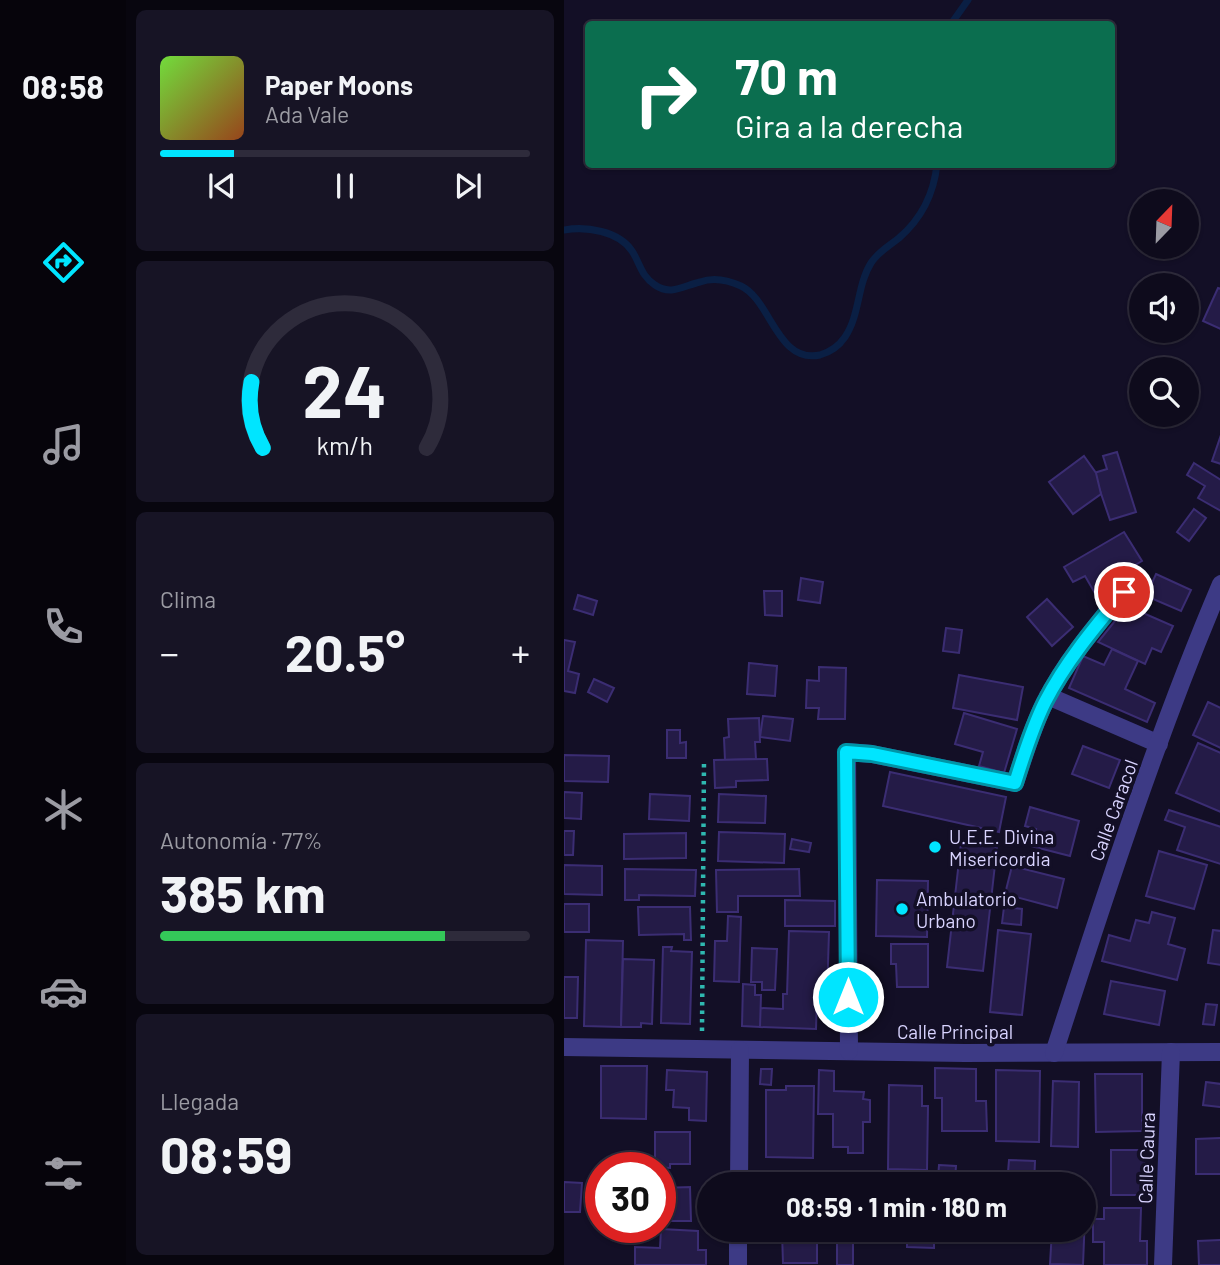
<!DOCTYPE html>
<html lang="es">
<meta charset="utf-8">
<style>
:root{--surface:#0e0b1c;--page:#171425;--text:#f1f3f6;--muted:#9b9ba3;--line:#2e2b3b;--accent:#00e5ff}
body{margin:0;font-family:Barlow,sans-serif;background:var(--page);color:var(--text);height:100vh;display:flex;flex-direction:column;font-size:26px;white-space:nowrap}
*{box-sizing:border-box;margin:0}
p{font-size:23px;color:var(--muted)}
.icon{flex:none;width:38px;height:38px;fill:none;stroke:currentColor;stroke-width:2;stroke-linecap:round;stroke-linejoin:round}
.map{position:relative;flex:1;overflow:hidden}
.side{display:flex;flex-direction:column;gap:10px;padding:10px;background:#08060f;width:438px}
.side>*{flex:none}
.hud{position:absolute;left:21px;top:21px;width:530px;height:147px;border-radius:7px;box-shadow:0 2px 5px #0004,0 0 0 2px var(--line);background:#0b6e4f;color:#fff;overflow:hidden}
.needle{width:46px;rotate:23deg}
.controls{position:absolute;left:565px;top:189px;display:grid;gap:14px}
.controls a{display:grid;place-items:center;width:70px;height:70px;border-radius:50%;background:var(--surface);box-shadow:0 2px 5px #0004,0 0 0 2px var(--line);font-size:35px}
.speed{position:absolute;left:21px;top:1152px;display:flex;gap:14px;font-size:35px;font-weight:700;text-align:center}
.speed>*{display:grid;place-content:center;width:91px;height:91px;border-radius:50%;background:var(--surface);box-shadow:0 2px 5px #0004,0 0 0 2px var(--line);line-height:1}
.speed .limit{border:10px solid #d22;background:#fff;color:#111}
.pin{position:absolute;display:grid;place-items:center;width:60px;height:60px;color:#fff;margin:-30px;border:4px solid #fff;border-radius:50%;box-shadow:0 2px 7px #0007}
.me{position:absolute;width:77px;margin:-38px;rotate:0deg;stroke-linejoin:round;filter:drop-shadow(0 0 5px #0008)}
.turn{display:flex;align-items:center;gap:24px;height:147px;padding:0 35px;font-size:32px}
.turn .icon{width:91px;height:91px;stroke-width:2.5}
.turn b{display:block;font-size:49px;line-height:60px}
.big{font-size:52px;font-weight:700;line-height:1.1}
.side .card{flex:1;display:flex;flex-direction:column;justify-content:center;gap:10px;min-width:0;padding:0 24px;border-radius:10px;background:var(--page)}
.side .dial{align-items:center;gap:0}
.dial svg{height:182px;overflow:visible;fill:none;stroke:var(--line);stroke-width:7;stroke-linecap:round;text-anchor:middle}
.dial text{fill:var(--text);stroke:none}
.song{display:flex;align-items:center;gap:21px}
.cover{width:84px;height:84px;border-radius:10px;background:linear-gradient(135deg,hsl(100 70% 55%),hsl(20 70% 35%))}
.played{height:7px;border-radius:4px;background:linear-gradient(90deg,var(--accent) 20%,var(--line) 20%)}
.keys{display:flex;justify-content:space-around;direction:ltr}
.heat{display:flex;justify-content:space-between;align-items:center;font-size:38px;direction:ltr}
.charge{height:10px;border-radius:5px;background:linear-gradient(90deg,#34c759 77%,var(--line) 0)}
.trip{position:absolute;left:133px;top:1172px;width:399px;height:70px;border-radius:35px;background:var(--surface);box-shadow:0 2px 5px #0004,0 0 0 2px var(--line);font-weight:700;line-height:70px;text-align:center}
main{display:flex;flex:1;min-height:0}
.tabs{display:flex;flex-direction:column;width:126px;justify-content:space-around;align-items:center;background:#06040b;color:var(--muted)}
.tabs .icon{width:49px;height:49px}
.tabs .on{color:var(--accent)}
.tabs b{font-size:32px;color:var(--text)}
.map>svg:first-child{display:block}
.lines{fill:none;stroke-linecap:round;stroke-linejoin:round}
.stream{stroke:#0a1f44;stroke-width:7}
.building{fill:#241b47;stroke:#3b2d73;stroke-width:2}
.path{stroke:#2fb8b0;stroke-width:4.5;stroke-dasharray:3.5 5;stroke-linecap:butt}
.minor{stroke:#3d3a85;stroke-width:18}
.route-casing{stroke:#0095a6;stroke-width:18}
.route{stroke:#00e5ff;stroke-width:12}
.poi-dot{fill:#00e5ff;stroke:#130f26;stroke-width:2.5}
.labels{text-anchor:middle;dominant-baseline:central;stroke-width:7;stroke-linejoin:round;paint-order:stroke}
.street-label{font-size:19px;fill:#d9d4ff;stroke:#130f26}
.poi-label{font-size:19px;fill:#d9d4ff;stroke:#130f26;text-anchor:start}
</style>
<main>
<nav class="tabs">
<b>08:58</b>
<svg class="icon on" aria-label="directions" viewBox="0 0 24 24"><path d="M12 3l9 9-9 9-9-9zM9 14v-3h6M13 9l2 2-2 2"/></svg>
<svg class="icon" aria-label="music" viewBox="0 0 24 24"><path d="M9 18V5l10-2v13"/><circle cx="6" cy="18" r="3"/><circle cx="16" cy="16" r="3"/></svg>
<svg class="icon" aria-label="phone" viewBox="0 0 24 24"><path d="M5 4h4l2 5-3 2q2 4 5 5l2-3 5 2v4C11 20 4 13 5 4z"/></svg>
<svg class="icon" aria-label="climate" viewBox="0 0 24 24"><path d="M12 3v18M4 7l16 10M4 17L20 7"/></svg>
<svg class="icon" aria-label="car" viewBox="0 0 24 24"><path d="M5 17H2v-5l4-1 3-4h7l3 4 3 1v5h-3M9 17h6M6 11h13"/><circle cx="7" cy="17" r="2"/><circle cx="17" cy="17" r="2"/></svg>
<svg class="icon" aria-label="filters" viewBox="0 0 24 24"><path d="M4 7h16M4 17h16"/><circle cx="9" cy="7" r="2"/><circle cx="15" cy="17" r="2"/></svg>
</nav>
<section class="side">
<div class="card">
<div class="song"><i class="cover"></i><div><b>Paper Moons</b><p>Ada Vale</p></div></div>
<div class="played"></div>
<div class="keys"><svg class="icon" aria-label="previous" viewBox="0 0 24 24"><path d="M18 5L8 12l10 7zM5 5v14"/></svg><svg class="icon" aria-label="pause" viewBox="0 0 24 24"><path d="M8 5v14M16 5v14"/></svg><svg class="icon" aria-label="next" viewBox="0 0 24 24"><path d="M6 5l10 7-10 7zM19 5v14"/></svg></div>
</div>
<div class="card dial"><svg viewBox="0 0 100 80">
<path d="M14 69A42 42 0 1 1 86 69"/>
<path d="M14 69A42 42 0 0 1 9 40" stroke="#00e5ff"/>
<text x="50" y="56" font-size="32" font-weight="700">24</text>
<text x="50" y="72" font-size="11">km/h</text>
</svg></div>
<div class="card"><p>Clima</p>
<div class="heat"><a>−</a><b class="big">20.5°</b><a>+</a></div>
</div>
<div class="card"><p>Autonomía · 77%</p><b class="big">385 km</b><div class="charge"></div></div>
<div class="card"><p>Llegada</p><b class="big">08:59</b></div>
</section>
<div class="map">
<svg width="657" height="1265" viewBox="0 0 657 1265">
<rect width="100%" height="100%" fill="#130f26"/>
<g class="lines">
<g class="stream">
<polyline points="387,24 404,0"/>
<path d="M0,230C22,226 55,231 68,251C76,263 77,276 91,285C107,296 119,286 136,282C149,277 164,280 177,286C207,300 213,364 256,355C266,352 275,346 281,337C296,315 293,285 307,263C314,252 325,246 335,238C357,219 370,193 373,164"/>
</g>
</g>
<g class="building">
<polygon points="654,288 657,289 657,329 639,321"/>
<polygon points="657,435 657,464 648,461"/>
<polygon points="553,452 572,512 546,520 530,473 543,469 539,456"/>
<polygon points="520,456 532,473 537,494 509,514 485,482"/>
<polygon points="630,463 657,480 657,511 634,498 641,486 623,475"/>
<polygon points="630,509 642,518 625,541 613,532"/>
<polygon points="560,532 578,561 549,578 557,591 536,602 521,576 509,582 500,567"/>
<polygon points="592,574 627,590 617,611 582,596"/>
<polygon points="237,578 259,582 256,603 234,600"/>
<polygon points="200,591 218,591 218,616 201,615"/>
<polygon points="569,593 579,598 574,610 563,606"/>
<polygon points="14,595 33,601 29,615 10,609"/>
<polygon points="483,599 509,627 488,646 463,617"/>
<polygon points="563,606 609,626 597,652 588,648 581,664 534,642"/>
<polygon points="382,628 398,630 395,653 379,651"/>
<polygon points="0,640 11,642 4,671 15,674 11,693 0,691"/>
<polygon points="548,649 574,661 561,689 591,703 583,722 505,688 519,656 540,665"/>
<polygon points="185,663 213,666 211,696 183,694"/>
<polygon points="255,667 282,668 281,719 254,719 255,708 242,708 243,680 255,681"/>
<polygon points="395,675 459,687 453,720 389,708"/>
<polygon points="30,679 50,688 43,702 24,692"/>
<polygon points="644,702 657,708 657,748 629,735"/>
<polygon points="400,713 453,729 440,773 415,766 419,752 391,744"/>
<polygon points="199,716 229,719 226,741 196,737"/>
<polygon points="195,718 196,742 191,742 192,759 161,760 160,738 165,737 164,719"/>
<polygon points="103,730 116,730 116,743 122,742 122,758 103,758"/>
<polygon points="634,743 657,753 657,812 612,793"/>
<polygon points="519,746 556,760 545,788 508,774"/>
<polygon points="0,755 45,756 44,782 0,781"/>
<polygon points="203,759 204,780 172,781 172,787 151,788 150,760"/>
<polygon points="326,772 442,797 435,832 319,806"/>
<polygon points="0,792 18,793 17,819 0,818"/>
<polygon points="86,794 126,796 125,821 85,819"/>
<polygon points="155,794 202,796 201,823 154,822"/>
<polygon points="466,807 515,821 506,856 467,846 472,829 461,826"/>
<polygon points="605,810 657,827 657,864 613,850 621,827 601,820"/>
<polygon points="0,831 10,831 9,855 0,855"/>
<polygon points="155,832 221,834 220,863 154,861"/>
<polygon points="122,833 122,858 60,859 60,834"/>
<polygon points="228,839 247,843 245,852 226,849"/>
<polygon points="397,843 433,847 419,971 383,967"/>
<polygon points="595,851 643,865 630,909 582,896"/>
<polygon points="0,865 38,866 38,895 0,894"/>
<polygon points="448,866 500,879 493,908 441,894"/>
<polygon points="61,869 132,870 131,896 75,895 75,900 61,900"/>
<polygon points="235,869 236,896 174,896 174,912 153,912 152,870"/>
<polygon points="313,880 364,881 363,937 312,936"/>
<polygon points="221,900 271,901 271,926 221,926"/>
<rect x="0" y="904" width="25" height="28"/>
<polygon points="74,907 126,907 127,940 120,940 120,934 75,935"/>
<polygon points="440,907 458,909 457,925 438,923"/>
<polygon points="588,912 611,918 604,944 621,949 613,980 538,961 545,935 566,941 572,920 585,923"/>
<polygon points="164,916 177,917 175,982 150,981 151,941 163,941"/>
<polygon points="434,930 467,934 458,1015 426,1012"/>
<polygon points="649,930 657,931 657,965 644,963"/>
<polygon points="225,931 265,932 263,996 253,996 252,1029 196,1027 196,1008 219,1009 219,994 223,994"/>
<polygon points="22,940 59,941 57,1027 20,1026"/>
<polygon points="327,944 364,944 364,987 333,987 332,964 327,964"/>
<polygon points="99,947 108,947 107,951 128,952 126,1024 97,1023"/>
<polygon points="188,948 213,949 211,990 198,990 198,982 187,982"/>
<polygon points="59,959 90,960 88,1024 77,1023 77,1027 57,1027"/>
<polygon points="0,977 14,977 13,1018 0,1018"/>
<polygon points="547,981 601,991 595,1025 540,1014"/>
<polygon points="179,984 191,985 191,995 197,995 196,1027 178,1026"/>
<polygon points="642,1004 653,1005 650,1025 639,1024"/>
<polygon points="37,1066 83,1066 82,1119 37,1118"/>
<polygon points="371,1068 412,1069 412,1101 422,1101 423,1131 378,1131 378,1098 371,1098"/>
<polygon points="197,1069 208,1069 207,1085 196,1084"/>
<polygon points="103,1070 143,1072 142,1121 125,1120 125,1108 109,1107 110,1090 102,1090"/>
<polygon points="255,1070 270,1071 270,1091 300,1092 299,1099 306,1100 306,1122 299,1122 299,1153 284,1153 284,1147 269,1147 269,1114 254,1114"/>
<polygon points="432,1070 476,1071 475,1142 432,1141"/>
<polygon points="531,1074 578,1074 578,1131 532,1132"/>
<polygon points="489,1081 515,1082 514,1147 487,1146"/>
<polygon points="642,1082 657,1084 657,1107 639,1105"/>
<polygon points="325,1085 358,1086 358,1106 364,1106 363,1170 324,1169"/>
<polygon points="222,1086 250,1086 249,1158 202,1157 202,1090 222,1090"/>
<polygon points="91,1132 126,1132 126,1164 106,1164 106,1168 91,1167"/>
<polygon points="657,1138 657,1174 632,1174 632,1139"/>
<rect x="547" y="1150" width="34" height="45"/>
<polygon points="445,1160 471,1161 470,1185 443,1185"/>
<polygon points="375,1165 392,1166 391,1179 374,1178"/>
<polygon points="0,1182 18,1183 16,1212 0,1212"/>
<polygon points="126,1187 127,1221 99,1221 98,1188"/>
<polygon points="540,1208 577,1208 576,1241 583,1241 583,1265 540,1265 540,1242 529,1242 529,1219 540,1219"/>
<polygon points="520,1215 521,1215 519,1265 486,1264 488,1230 520,1230"/>
<polygon points="97,1229 134,1231 134,1250 142,1250 142,1265 71,1265 71,1247 96,1248"/>
<polygon points="343,1230 370,1230 370,1248 343,1247"/>
<polygon points="218,1233 253,1234 253,1263 219,1263"/>
<polygon points="657,1240 657,1265 635,1265 634,1241"/>
<rect x="273" y="1241" width="16" height="24"/>
</g>
<g class="lines">
<polyline class="path" points="138,1031 140,760"/>
<g class="minor">
<polyline points="484,696 595,744"/>
<polyline points="0,1047 401,1053 657,1052"/>
<path d="M285,1051L283,752L308,754L451,783C460,756 468,728 481,702C502,661 531,627 560,592"/>
<path d="M490,1053C541,895 592,737 657,584"/>
<polyline points="175,1185 176,1050"/>
<polyline points="174,1265 174,1230"/>
<polyline points="599,1265 607,1052"/>
</g>
</g>
<g class="lines">
<defs>
<path id="route" d="M284,997L282,752L308,754L451,783C460,755 468,728 481,702C502,661 531,627 560,592"/>
</defs>
<use href="#route" class="route-casing"/>
<use href="#route" class="route"/>
</g>
<g class="poi-dot">
<circle cx="371" cy="847" r="7"/>
<circle cx="338" cy="909" r="7"/>
</g>
<g class="labels">
<g class="street-label">
<text transform="translate(549 810) rotate(-70)">Calle Caracol</text>
<text x="391" y="1031">Calle Principal</text>
<text transform="translate(582 1158) rotate(-88)">Calle Caura</text>
</g>
<g class="poi-label">
<text x="385" y="836">U.E.E. Divina<tspan x="385" dy="22">Misericordia</tspan></text>
<text x="352" y="898">Ambulatorio<tspan x="352" dy="22">Urbano</tspan></text>
</g>
</g>
</svg>
<div class="controls">
<a><svg class="needle" viewBox="-14 -14 28 28"><path d="M0-13l5 13h-10z" fill="#e53935"/><path d="M0 13l5-13h-10z" fill="#9b9ba3"/></svg></a>
<a><svg class="icon" aria-label="sound" viewBox="0 0 24 24"><path d="M4 9h4l5-4v14l-5-4H4zM17 9q2 3 0 6"/></svg></a>
<a><svg class="icon" aria-label="search" viewBox="0 0 24 24"><circle cx="10" cy="10" r="6"/><path d="M15 15l6 6"/></svg></a>
</div>
<div class="speed"><div class="limit">30</div></div>
<div class="pin" style="left:560px;top:592px;background:#d93025"><svg class="icon" aria-label="arrive" viewBox="0 0 24 24"><path d="M6 21V4h12l-3 4 3 4H6"/></svg></div>
<svg class="me" style="left:284px;top:997px" viewBox="-20 -20 40 40"><circle r="17" fill="#00e5ff" stroke="#fff" stroke-width="3"/><path d="M0-11L8 9 0 5-8 9z" fill="#fff"/></svg>
<div class="trip">08:59 · 1 min · 180 m</div>
<div class="hud">
<div class="turn"><svg class="icon" aria-label="right" viewBox="0 0 24 24"><path d="M7 20v-9h11M14 6l5 5-5 5"/></svg><div><b>70 m</b>Gira a la derecha</div></div>
</div>
</div>
</main>
